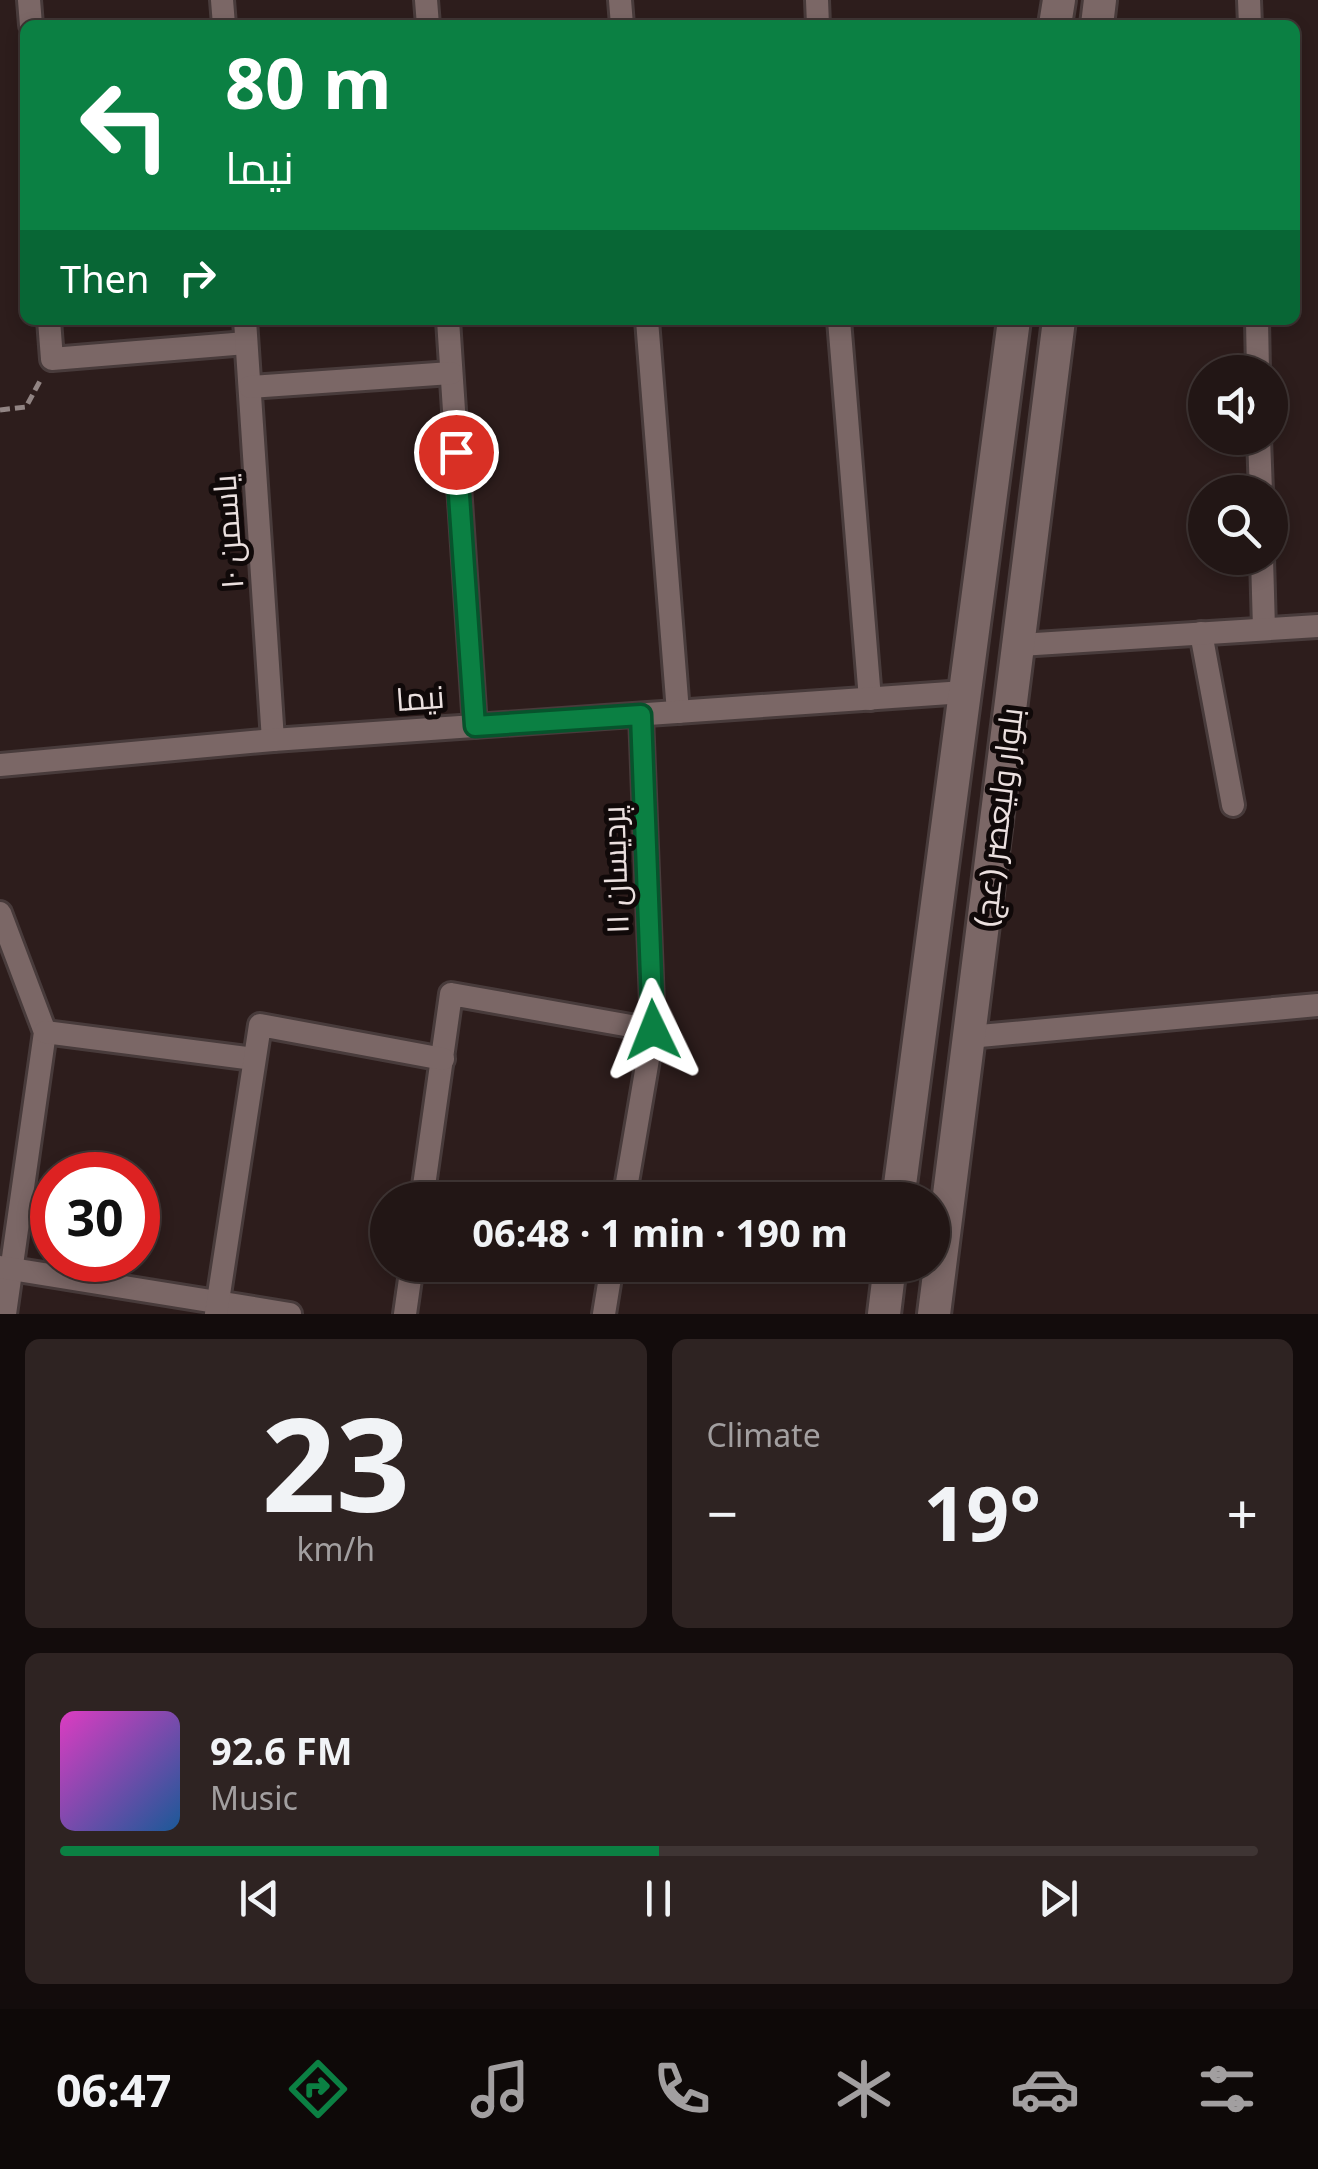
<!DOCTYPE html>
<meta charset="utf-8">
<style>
:root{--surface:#221615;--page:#2e2322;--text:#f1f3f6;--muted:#a29fa0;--line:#3f3534;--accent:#0b8043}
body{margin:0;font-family:"Noto Sans",Cairo,sans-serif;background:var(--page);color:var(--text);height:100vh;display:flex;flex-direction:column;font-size:38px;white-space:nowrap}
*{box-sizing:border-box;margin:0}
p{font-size:32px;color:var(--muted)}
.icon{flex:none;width:55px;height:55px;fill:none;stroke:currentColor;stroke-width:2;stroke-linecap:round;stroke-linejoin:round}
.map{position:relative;height:1314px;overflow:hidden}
.drawer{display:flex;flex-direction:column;gap:25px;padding:25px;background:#130c0c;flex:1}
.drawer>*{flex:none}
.hud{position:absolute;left:20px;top:20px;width:1280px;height:305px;border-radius:15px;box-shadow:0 5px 15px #0003,0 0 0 2px var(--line);background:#0b8043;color:#fff;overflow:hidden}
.tools{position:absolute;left:1188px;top:355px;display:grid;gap:20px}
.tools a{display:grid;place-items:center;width:100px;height:100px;border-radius:50%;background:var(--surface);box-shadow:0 5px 15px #0003,0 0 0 2px var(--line);font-size:50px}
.speed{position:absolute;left:30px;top:1152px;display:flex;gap:20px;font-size:50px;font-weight:700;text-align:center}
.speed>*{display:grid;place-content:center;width:130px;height:130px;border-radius:50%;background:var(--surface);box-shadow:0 5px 15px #0003,0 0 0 2px var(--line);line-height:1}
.speed .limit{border:15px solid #d22;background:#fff;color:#111}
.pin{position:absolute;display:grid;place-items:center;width:85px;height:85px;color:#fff;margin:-42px;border:5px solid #fff;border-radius:50%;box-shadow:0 2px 10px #0007}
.me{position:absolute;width:110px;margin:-55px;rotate:358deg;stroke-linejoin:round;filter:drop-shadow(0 0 8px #0008)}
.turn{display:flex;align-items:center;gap:35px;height:210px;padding:0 40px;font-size:45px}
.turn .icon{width:130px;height:130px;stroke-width:2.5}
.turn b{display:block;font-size:70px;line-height:85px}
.then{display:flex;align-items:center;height:95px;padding:0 40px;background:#0003;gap:20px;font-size:38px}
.big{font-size:75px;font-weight:700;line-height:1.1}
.drawer .tile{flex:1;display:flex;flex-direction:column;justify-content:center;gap:15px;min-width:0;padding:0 35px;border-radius:15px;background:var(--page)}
.drawer .dial{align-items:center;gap:0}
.dial b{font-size:130px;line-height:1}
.song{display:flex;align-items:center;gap:30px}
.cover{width:120px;height:120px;border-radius:15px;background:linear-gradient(135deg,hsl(310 70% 55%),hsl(210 70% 35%))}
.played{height:10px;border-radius:5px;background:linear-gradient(90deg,var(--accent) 50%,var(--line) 50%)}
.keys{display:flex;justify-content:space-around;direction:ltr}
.heat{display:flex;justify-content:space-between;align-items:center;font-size:55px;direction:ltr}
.drawer .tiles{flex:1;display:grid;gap:25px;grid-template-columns:1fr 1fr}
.tile:last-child{grid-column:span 2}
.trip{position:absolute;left:370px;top:1182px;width:580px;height:100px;border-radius:50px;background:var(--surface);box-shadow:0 5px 15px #0003,0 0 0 2px var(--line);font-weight:700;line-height:100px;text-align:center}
.menu{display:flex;height:160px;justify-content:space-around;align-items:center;background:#0e0908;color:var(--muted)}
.menu .icon{width:70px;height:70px}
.menu .selected{color:var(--accent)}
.menu b{font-size:45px;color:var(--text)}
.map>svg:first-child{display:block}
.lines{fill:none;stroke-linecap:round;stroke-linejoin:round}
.minor-casing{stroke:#483b3b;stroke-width:28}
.secondary-casing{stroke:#483b3b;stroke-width:38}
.path{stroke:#918483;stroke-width:5;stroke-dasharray:10 5;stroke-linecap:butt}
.minor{stroke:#7b6766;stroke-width:22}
.secondary{stroke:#7b6766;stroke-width:32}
.route-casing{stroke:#07532c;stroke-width:25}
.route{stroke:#0b8043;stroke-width:18}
.labels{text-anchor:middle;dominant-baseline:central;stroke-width:10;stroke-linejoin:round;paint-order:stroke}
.street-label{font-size:32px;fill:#ebe0df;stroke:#100909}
</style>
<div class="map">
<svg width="1318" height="1314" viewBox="0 0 1318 1314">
<rect width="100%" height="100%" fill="#2d1d1c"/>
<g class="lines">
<defs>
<g id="minor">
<polyline points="29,0 31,25"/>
<polyline points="222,0 224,25"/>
<polyline points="426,0 428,25"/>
<polyline points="620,0 622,25"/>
<polyline points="817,0 818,25"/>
<polyline points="1249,0 1250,25"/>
<polyline points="49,320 52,359 246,343"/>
<polyline points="245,320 273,740"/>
<polyline points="448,320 475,726"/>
<polyline points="647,320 678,712"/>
<polyline points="839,320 870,699"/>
<polyline points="1257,320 1258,372"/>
<polyline points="250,387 451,373"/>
<polyline points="1259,438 1261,492"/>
<polyline points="1262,558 1264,629"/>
<polyline points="1201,633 1233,805"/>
<polyline points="1020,645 1318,626"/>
<polyline points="0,765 273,740 964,692"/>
<polyline points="0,913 45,1032 5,1314"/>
<polyline points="45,1032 254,1059"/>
<polyline points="969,1037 1318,1005"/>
<polyline points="422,1200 451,994 653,1030"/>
<polyline points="624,1200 653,1030 641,715"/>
<polyline points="0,1267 290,1314"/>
<polyline points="216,1314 260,1025 443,1059"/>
<polyline points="405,1314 412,1265"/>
<polyline points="604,1314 612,1265"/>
</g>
<g id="secondary">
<polyline points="1055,25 1059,0"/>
<polyline points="1097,25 1100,0"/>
<polyline points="898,1200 1014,320"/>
<polyline points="884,1314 890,1265"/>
<polyline points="934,1314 1059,320"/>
</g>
</defs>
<use href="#minor" class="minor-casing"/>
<use href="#secondary" class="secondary-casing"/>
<polyline class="path" points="0,410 26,407 41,379"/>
<use href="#minor" class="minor"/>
<use href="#secondary" class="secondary"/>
</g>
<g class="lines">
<defs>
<polyline id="route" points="456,452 475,726 641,715 653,1030"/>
</defs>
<use href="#route" class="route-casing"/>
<use href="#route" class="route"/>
</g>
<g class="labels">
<g class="street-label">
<text transform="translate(227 532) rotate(-94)">یاسمن ۱۰</text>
<text transform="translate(420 697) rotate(-4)">نیما</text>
<text transform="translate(997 817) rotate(-83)">بلوار ولیعصر (عج)</text>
<text transform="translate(614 870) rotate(-92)">پردیسان ۱۱</text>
</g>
</g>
</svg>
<div class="tools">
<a><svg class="icon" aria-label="sound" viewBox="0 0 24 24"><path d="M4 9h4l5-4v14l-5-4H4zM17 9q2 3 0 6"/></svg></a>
<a><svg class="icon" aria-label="search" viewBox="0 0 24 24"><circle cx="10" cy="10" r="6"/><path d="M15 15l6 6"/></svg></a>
</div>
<div class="speed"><div class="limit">30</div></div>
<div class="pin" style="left:456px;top:452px;background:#d93025"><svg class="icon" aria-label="arrive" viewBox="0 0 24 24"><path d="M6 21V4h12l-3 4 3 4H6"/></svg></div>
<svg class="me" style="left:653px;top:1030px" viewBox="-20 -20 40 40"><path d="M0-17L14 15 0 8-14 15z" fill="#0b8043" stroke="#fff" stroke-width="4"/></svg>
<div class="trip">06:48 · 1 min · 190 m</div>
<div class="hud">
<div class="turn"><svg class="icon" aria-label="left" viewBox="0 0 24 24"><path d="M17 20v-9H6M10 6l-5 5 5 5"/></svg><div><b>80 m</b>نیما</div></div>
<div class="then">Then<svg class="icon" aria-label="right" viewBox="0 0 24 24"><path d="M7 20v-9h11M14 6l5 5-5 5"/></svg></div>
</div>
</div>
<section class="drawer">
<div class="tiles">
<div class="tile dial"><b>23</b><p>km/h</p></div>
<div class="tile"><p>Climate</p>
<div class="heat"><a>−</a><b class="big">19°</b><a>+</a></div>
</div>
<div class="tile">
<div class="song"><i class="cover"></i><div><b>92.6 FM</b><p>Music</p></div></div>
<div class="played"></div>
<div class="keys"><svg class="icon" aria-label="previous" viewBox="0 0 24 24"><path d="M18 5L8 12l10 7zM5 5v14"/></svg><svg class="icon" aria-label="pause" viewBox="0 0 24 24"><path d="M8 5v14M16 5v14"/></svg><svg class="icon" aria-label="next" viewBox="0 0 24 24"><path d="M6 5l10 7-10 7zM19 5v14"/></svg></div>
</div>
</div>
</section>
<nav class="menu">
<b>06:47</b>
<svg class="icon selected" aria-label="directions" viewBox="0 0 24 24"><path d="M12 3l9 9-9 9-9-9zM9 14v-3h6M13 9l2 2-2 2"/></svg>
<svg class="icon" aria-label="music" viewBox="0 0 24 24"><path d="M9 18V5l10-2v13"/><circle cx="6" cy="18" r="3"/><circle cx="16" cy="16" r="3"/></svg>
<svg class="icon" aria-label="phone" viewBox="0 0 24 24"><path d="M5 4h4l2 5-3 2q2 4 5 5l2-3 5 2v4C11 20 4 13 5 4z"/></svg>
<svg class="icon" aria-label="climate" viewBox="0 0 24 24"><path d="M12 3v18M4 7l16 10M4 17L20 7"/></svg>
<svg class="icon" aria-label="car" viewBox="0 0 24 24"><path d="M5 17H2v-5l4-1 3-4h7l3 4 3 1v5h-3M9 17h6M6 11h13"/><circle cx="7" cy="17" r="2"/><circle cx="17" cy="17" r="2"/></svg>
<svg class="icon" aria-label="filters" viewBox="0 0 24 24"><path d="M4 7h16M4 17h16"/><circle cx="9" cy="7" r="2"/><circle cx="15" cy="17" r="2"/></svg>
</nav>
